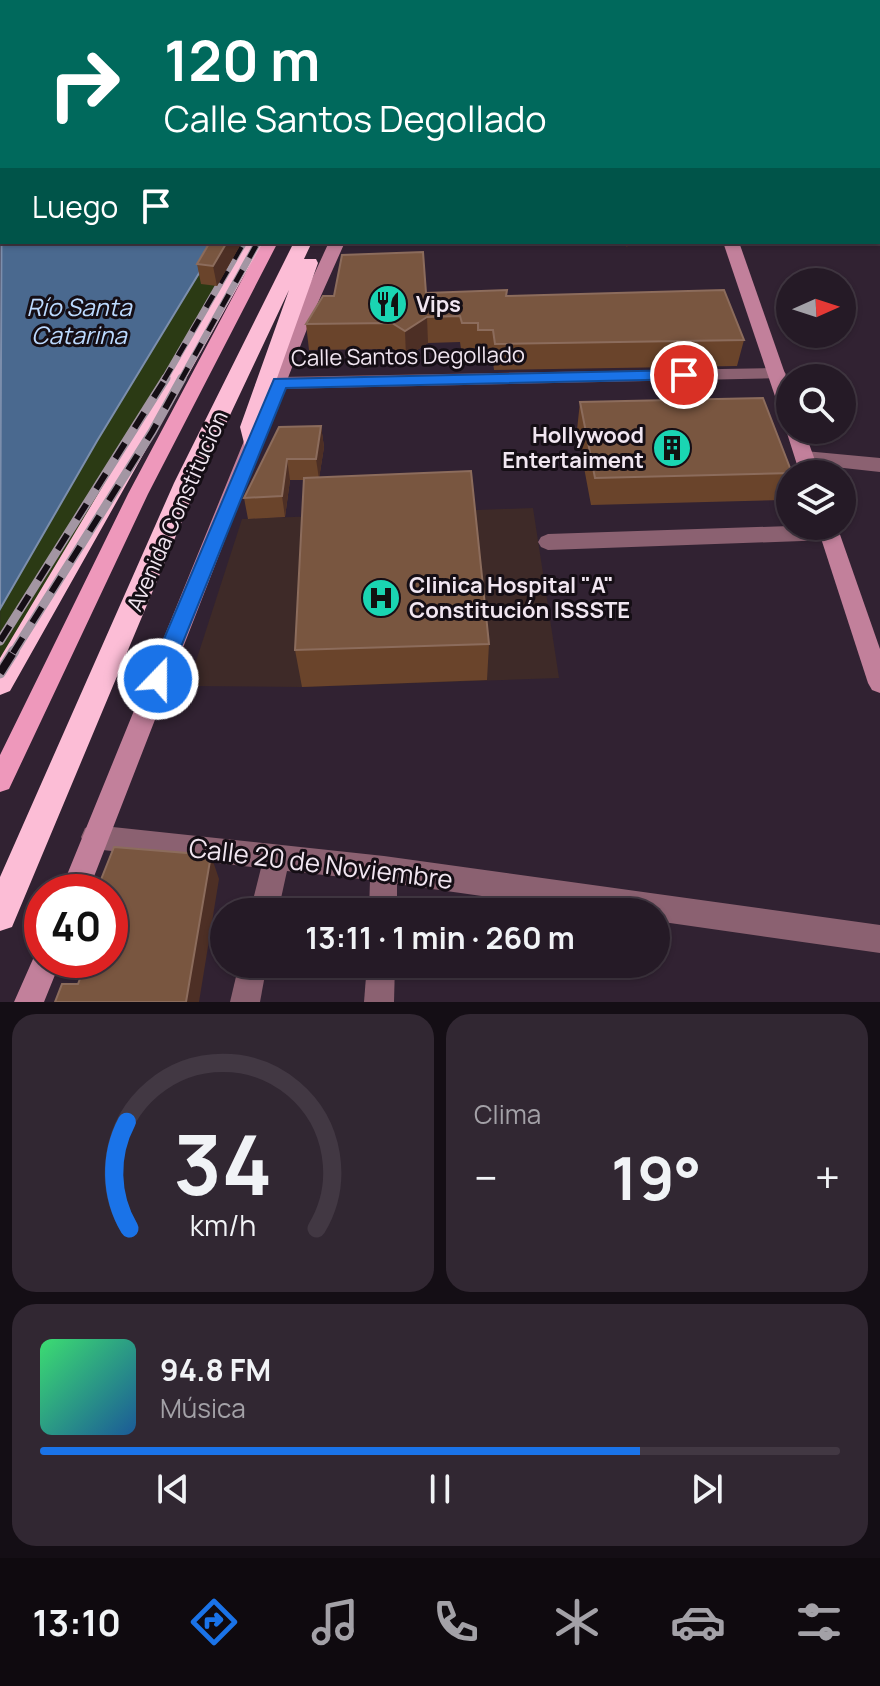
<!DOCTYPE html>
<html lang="es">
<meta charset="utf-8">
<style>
:root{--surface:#251a26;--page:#312732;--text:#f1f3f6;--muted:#a3a1a7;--line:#423843;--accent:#1a73e8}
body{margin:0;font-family:Manrope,sans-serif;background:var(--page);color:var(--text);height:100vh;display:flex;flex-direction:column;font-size:30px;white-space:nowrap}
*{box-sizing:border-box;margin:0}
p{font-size:26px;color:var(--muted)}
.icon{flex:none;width:44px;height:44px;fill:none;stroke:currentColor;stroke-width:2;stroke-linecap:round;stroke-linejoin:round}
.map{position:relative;height:1002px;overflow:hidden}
.panel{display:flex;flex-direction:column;gap:12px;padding:12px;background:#140e15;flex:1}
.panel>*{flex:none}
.top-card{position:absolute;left:0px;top:0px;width:880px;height:244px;box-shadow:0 2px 6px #0004,0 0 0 2px var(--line);background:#00695c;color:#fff;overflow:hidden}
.needle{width:52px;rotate:87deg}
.controls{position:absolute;left:776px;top:268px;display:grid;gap:16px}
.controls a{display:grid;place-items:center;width:80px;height:80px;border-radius:50%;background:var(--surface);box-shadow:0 2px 6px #0004,0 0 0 2px var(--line);font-size:40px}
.speed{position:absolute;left:24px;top:874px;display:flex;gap:16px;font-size:40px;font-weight:700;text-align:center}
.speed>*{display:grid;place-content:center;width:104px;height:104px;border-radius:50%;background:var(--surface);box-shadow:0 2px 6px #0004,0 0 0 2px var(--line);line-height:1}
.speed .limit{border:12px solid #d22;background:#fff;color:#111}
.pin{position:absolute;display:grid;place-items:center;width:68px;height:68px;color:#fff;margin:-34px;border:4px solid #fff;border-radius:50%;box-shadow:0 2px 8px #0007}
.me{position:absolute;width:88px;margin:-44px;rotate:22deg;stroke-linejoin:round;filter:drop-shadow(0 0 6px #0008)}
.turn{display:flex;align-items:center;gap:28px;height:168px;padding:0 32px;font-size:36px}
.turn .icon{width:104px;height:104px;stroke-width:2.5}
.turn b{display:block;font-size:56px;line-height:68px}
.then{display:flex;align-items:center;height:76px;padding:0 32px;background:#0003;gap:16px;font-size:30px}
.big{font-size:60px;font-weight:700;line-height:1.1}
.panel .tile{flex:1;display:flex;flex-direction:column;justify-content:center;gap:12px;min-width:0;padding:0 28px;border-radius:24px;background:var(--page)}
.panel .dial{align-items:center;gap:0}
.dial svg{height:208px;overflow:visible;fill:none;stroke:var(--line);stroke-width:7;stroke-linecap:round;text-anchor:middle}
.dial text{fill:var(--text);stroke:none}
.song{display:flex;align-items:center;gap:24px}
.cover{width:96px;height:96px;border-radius:12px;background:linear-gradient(135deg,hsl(140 70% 55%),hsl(210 70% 35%))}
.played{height:8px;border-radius:4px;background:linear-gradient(90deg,var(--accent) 75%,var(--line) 75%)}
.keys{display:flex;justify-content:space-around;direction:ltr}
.heat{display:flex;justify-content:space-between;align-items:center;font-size:44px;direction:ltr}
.panel .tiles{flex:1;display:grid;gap:12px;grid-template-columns:1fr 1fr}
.tile:last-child{grid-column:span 2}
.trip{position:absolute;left:210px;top:898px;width:460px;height:80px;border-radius:40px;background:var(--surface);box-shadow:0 2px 6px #0004,0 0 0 2px var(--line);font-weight:700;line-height:80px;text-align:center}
.menu{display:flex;height:128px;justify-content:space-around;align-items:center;background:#0f0a0f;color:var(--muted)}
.menu .icon{width:56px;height:56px}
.menu .selected{color:var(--accent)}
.menu b{font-size:36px;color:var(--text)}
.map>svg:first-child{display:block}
.medical{fill:#3e2a28}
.green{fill:#2b3a14}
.water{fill:#4a698f;stroke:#7c8eac;stroke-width:2}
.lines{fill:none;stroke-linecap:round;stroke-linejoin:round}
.street{fill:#8b6171;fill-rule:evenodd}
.secondary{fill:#c2809b;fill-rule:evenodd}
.primary{fill:#ee98bb;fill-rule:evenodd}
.highway{fill:#fcbdd6;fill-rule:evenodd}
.rail-far2-casing{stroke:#a396a3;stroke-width:7}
.rail-far1-casing{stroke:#a396a3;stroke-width:9}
.rail-casing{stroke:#a396a3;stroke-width:11}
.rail-far2{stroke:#150e15;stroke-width:5;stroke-dasharray:14;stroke-linecap:butt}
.rail-far1{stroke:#150e15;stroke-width:6;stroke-dasharray:18;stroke-linecap:butt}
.rail{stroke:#150e15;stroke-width:8;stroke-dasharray:23;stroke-linecap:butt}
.wall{fill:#6a442b}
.shaded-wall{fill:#4d2f25}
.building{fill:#795640;stroke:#8c6c5c;stroke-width:2}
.route{fill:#1a73e8;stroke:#114b97;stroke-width:2}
.labels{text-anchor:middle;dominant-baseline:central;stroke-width:6;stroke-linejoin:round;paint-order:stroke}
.poi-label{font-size:22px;font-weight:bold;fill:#f1e6f1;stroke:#150e15;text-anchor:start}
.street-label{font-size:22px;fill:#f1e6f1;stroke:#150e15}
.water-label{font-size:24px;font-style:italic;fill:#bcdaff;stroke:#150e15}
.near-street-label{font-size:26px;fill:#f1e6f1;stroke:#150e15}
</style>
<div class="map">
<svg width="880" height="1002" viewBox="0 0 880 1002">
<rect width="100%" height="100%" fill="#312232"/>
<polygon class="medical" points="533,508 559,678 302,687 188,686 242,519"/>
<polygon class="green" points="2,54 2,242 250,242 0,667"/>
<polygon class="water" points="2,111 2,242 218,242 97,441 0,609"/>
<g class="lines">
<g class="street">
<rect x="878" y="185" width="2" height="44"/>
<polygon points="777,368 783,370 786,374 783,378 280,389 271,383 280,377"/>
<polygon points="805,451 880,458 880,472 798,463 795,458 798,453"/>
<polygon points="790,526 834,526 839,532 836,537 829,540 548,550 541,547 538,542 541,537 548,534"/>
<polygon points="94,825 384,856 880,925 880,953 656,921 656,912 594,912 397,884 397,912 369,912 370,880 287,871 278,912 250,912 261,868 94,849 85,846 81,837 85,828"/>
<polygon points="239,964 267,964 260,1002 230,1002"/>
<polygon points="367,964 395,964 394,1002 364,1002"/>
</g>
<g class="secondary">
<rect x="878" y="124" width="2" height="8"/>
<polygon points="329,242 345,242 312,316 88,892 60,892 295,316"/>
<polygon points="723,242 739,242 790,388 790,420 781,414"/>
<polygon points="790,425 790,430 804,430 820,474 800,474 786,430"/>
<polygon points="817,526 837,526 880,649 880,693 872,690 868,683"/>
<polygon points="42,948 42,960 61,960 44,1002 14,1002 37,950"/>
</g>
<polygon class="primary" points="262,242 278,242 148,494 9,789 0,792 0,755 128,494"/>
<g class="highway">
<polygon points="0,45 2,45 0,55"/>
<polygon points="245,242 263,242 10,691 0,695 0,658 171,372"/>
<path d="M294,242H312L304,259H316L318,263L266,409C264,421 267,438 261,447H245L240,427L289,290L198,483L12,927L0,931V877L174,483Z"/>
</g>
<defs>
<g id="rail-far2">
<polyline points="164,380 244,242"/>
<polyline points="181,380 258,242"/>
</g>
<g id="rail-far1">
<polyline points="0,641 166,378"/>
<polyline points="13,653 152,432 182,378"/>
</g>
<polyline id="rail" points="0,673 14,651"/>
</defs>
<use href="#rail-far2" class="rail-far2-casing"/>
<use href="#rail-far1" class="rail-far1-casing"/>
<use href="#rail" class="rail-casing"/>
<use href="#rail-far2" class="rail-far2"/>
<use href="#rail-far1" class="rail-far1"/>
<use href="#rail" class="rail"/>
</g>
<g class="wall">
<rect x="716" y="0" width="46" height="2"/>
<polygon points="210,242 242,242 217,286 201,284 197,264"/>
<polygon points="507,290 507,296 744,340 737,366 494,370 492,355 477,356 477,348 461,349 460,342 428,343 406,357 393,349 309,350 306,324 426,293"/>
<polygon points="580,402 792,473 790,474 790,478 783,500 591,505 577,430"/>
<polygon points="321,426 324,447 319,478 489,644 487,680 302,687 295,650 304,480 290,480 285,517 248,519 244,498"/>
</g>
<g class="shaded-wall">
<polygon points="227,242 242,242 217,286 213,266"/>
<polygon points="627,242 639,242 626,247"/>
<polygon points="427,317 428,343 406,357 405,331"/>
<polygon points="321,426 324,447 319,479 316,459"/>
<polygon points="287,459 290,480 285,517 282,496"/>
<polygon points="211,855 219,879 199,1002 186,1002"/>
</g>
<g class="building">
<polygon points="478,0 657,0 657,2 477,2"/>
<polygon points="210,242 227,242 213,266 197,264"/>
<polygon points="423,252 426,293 507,290 506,296 724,290 744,340 495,344 493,330 478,330 478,323 462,323 460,316 427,317 405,331 392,323 306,324 323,296 334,296 342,255"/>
<polygon points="763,398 792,473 595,478 580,402"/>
<polygon points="321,426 316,459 287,459 282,496 244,498 279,427"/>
<polygon points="471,471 489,644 295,650 304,478"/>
<polygon points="114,847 211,855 186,1002 55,1002 62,984 78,984 87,960 110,960 110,892 96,892"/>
</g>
<polygon class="route" points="684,370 692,375 690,379 286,388 168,679 165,685 158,687 150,685 147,679 274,379"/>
<defs>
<symbol id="restaurant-disc" viewBox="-11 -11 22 22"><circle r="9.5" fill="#1ad5b2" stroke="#150e15"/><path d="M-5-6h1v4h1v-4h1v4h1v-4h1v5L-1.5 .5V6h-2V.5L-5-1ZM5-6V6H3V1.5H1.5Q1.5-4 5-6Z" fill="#111"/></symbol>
<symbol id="building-disc" viewBox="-11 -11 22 22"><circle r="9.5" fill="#1ad5b2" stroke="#150e15"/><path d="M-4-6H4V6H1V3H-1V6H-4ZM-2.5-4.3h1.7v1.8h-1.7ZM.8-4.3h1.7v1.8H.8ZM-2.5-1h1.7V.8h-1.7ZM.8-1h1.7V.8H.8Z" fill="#111"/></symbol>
<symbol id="hospital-disc" viewBox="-11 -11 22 22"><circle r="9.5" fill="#1ad5b2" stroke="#150e15"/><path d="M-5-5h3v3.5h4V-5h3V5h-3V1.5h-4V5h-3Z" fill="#111"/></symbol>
</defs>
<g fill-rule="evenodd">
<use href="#restaurant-disc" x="366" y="282" width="44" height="44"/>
<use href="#building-disc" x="650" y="426" width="44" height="44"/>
<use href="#hospital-disc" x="359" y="576" width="44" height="44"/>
</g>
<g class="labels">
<g class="poi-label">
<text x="416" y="304">Vips</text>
<text x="644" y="435" text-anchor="end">Hollywood<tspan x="644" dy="25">Entertaiment</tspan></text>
<text x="409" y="585">Clinica Hospital "A"<tspan x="409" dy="25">Constitución ISSSTE</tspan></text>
</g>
<g class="street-label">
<text transform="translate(408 356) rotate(-1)">Calle Santos Degollado</text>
<text transform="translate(177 511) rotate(-66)">Avenida Constitución</text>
</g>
<g class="water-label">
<text x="79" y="306">Río Santa<tspan x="79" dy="28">Catarina</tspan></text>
</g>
<g class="near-street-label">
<text transform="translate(321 863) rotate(7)">Calle 20 de Noviembre</text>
</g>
</g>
</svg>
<div class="controls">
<a><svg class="needle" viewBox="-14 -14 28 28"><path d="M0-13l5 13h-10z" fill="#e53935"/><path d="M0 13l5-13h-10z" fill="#a3a1a7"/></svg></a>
<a><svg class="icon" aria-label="search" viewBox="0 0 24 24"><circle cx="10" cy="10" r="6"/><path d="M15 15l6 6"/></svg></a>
<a><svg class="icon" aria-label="layers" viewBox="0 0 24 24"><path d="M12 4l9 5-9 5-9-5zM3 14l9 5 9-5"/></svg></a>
</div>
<div class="speed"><div class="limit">40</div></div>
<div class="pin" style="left:684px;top:375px;background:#d93025"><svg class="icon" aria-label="arrive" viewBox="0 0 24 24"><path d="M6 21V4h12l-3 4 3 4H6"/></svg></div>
<svg class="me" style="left:158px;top:679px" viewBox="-20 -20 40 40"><circle r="17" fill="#1a73e8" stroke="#fff" stroke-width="3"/><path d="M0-11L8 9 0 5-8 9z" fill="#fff"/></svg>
<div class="trip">13:11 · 1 min · 260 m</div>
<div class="top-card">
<div class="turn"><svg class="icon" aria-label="right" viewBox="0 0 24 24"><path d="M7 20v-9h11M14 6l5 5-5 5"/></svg><div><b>120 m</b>Calle Santos Degollado</div></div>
<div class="then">Luego<svg class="icon" aria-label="arrive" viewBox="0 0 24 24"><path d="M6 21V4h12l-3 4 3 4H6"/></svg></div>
</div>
</div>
<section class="panel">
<div class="tiles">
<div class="tile dial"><svg viewBox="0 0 100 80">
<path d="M14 69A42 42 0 1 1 86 69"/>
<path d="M14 69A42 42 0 0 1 13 28" stroke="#1a73e8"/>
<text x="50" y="56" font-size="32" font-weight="700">34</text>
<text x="50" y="72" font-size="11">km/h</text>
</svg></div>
<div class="tile"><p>Clima</p>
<div class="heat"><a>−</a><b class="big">19°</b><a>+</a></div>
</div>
<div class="tile">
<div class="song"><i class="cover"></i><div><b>94.8 FM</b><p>Música</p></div></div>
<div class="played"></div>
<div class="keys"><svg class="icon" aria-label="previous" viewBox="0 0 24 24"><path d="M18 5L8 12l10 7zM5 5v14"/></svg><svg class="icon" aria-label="pause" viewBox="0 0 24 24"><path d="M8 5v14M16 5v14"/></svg><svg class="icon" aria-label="next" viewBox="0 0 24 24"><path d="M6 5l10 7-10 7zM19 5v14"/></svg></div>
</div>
</div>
</section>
<nav class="menu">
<b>13:10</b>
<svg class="icon selected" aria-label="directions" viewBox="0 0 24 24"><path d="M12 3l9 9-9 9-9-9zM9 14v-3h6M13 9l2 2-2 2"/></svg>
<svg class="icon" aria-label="music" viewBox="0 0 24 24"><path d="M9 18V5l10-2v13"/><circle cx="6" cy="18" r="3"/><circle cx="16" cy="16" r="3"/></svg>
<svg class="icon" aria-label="phone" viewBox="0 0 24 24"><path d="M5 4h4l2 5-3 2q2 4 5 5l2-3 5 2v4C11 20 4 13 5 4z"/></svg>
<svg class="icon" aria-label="climate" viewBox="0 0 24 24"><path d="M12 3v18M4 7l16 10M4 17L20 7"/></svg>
<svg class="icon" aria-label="car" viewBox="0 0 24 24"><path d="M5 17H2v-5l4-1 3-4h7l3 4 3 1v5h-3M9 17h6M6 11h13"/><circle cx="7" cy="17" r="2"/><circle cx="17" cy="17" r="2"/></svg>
<svg class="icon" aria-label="filters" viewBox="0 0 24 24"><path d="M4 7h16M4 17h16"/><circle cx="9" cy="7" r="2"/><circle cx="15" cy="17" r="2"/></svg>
</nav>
